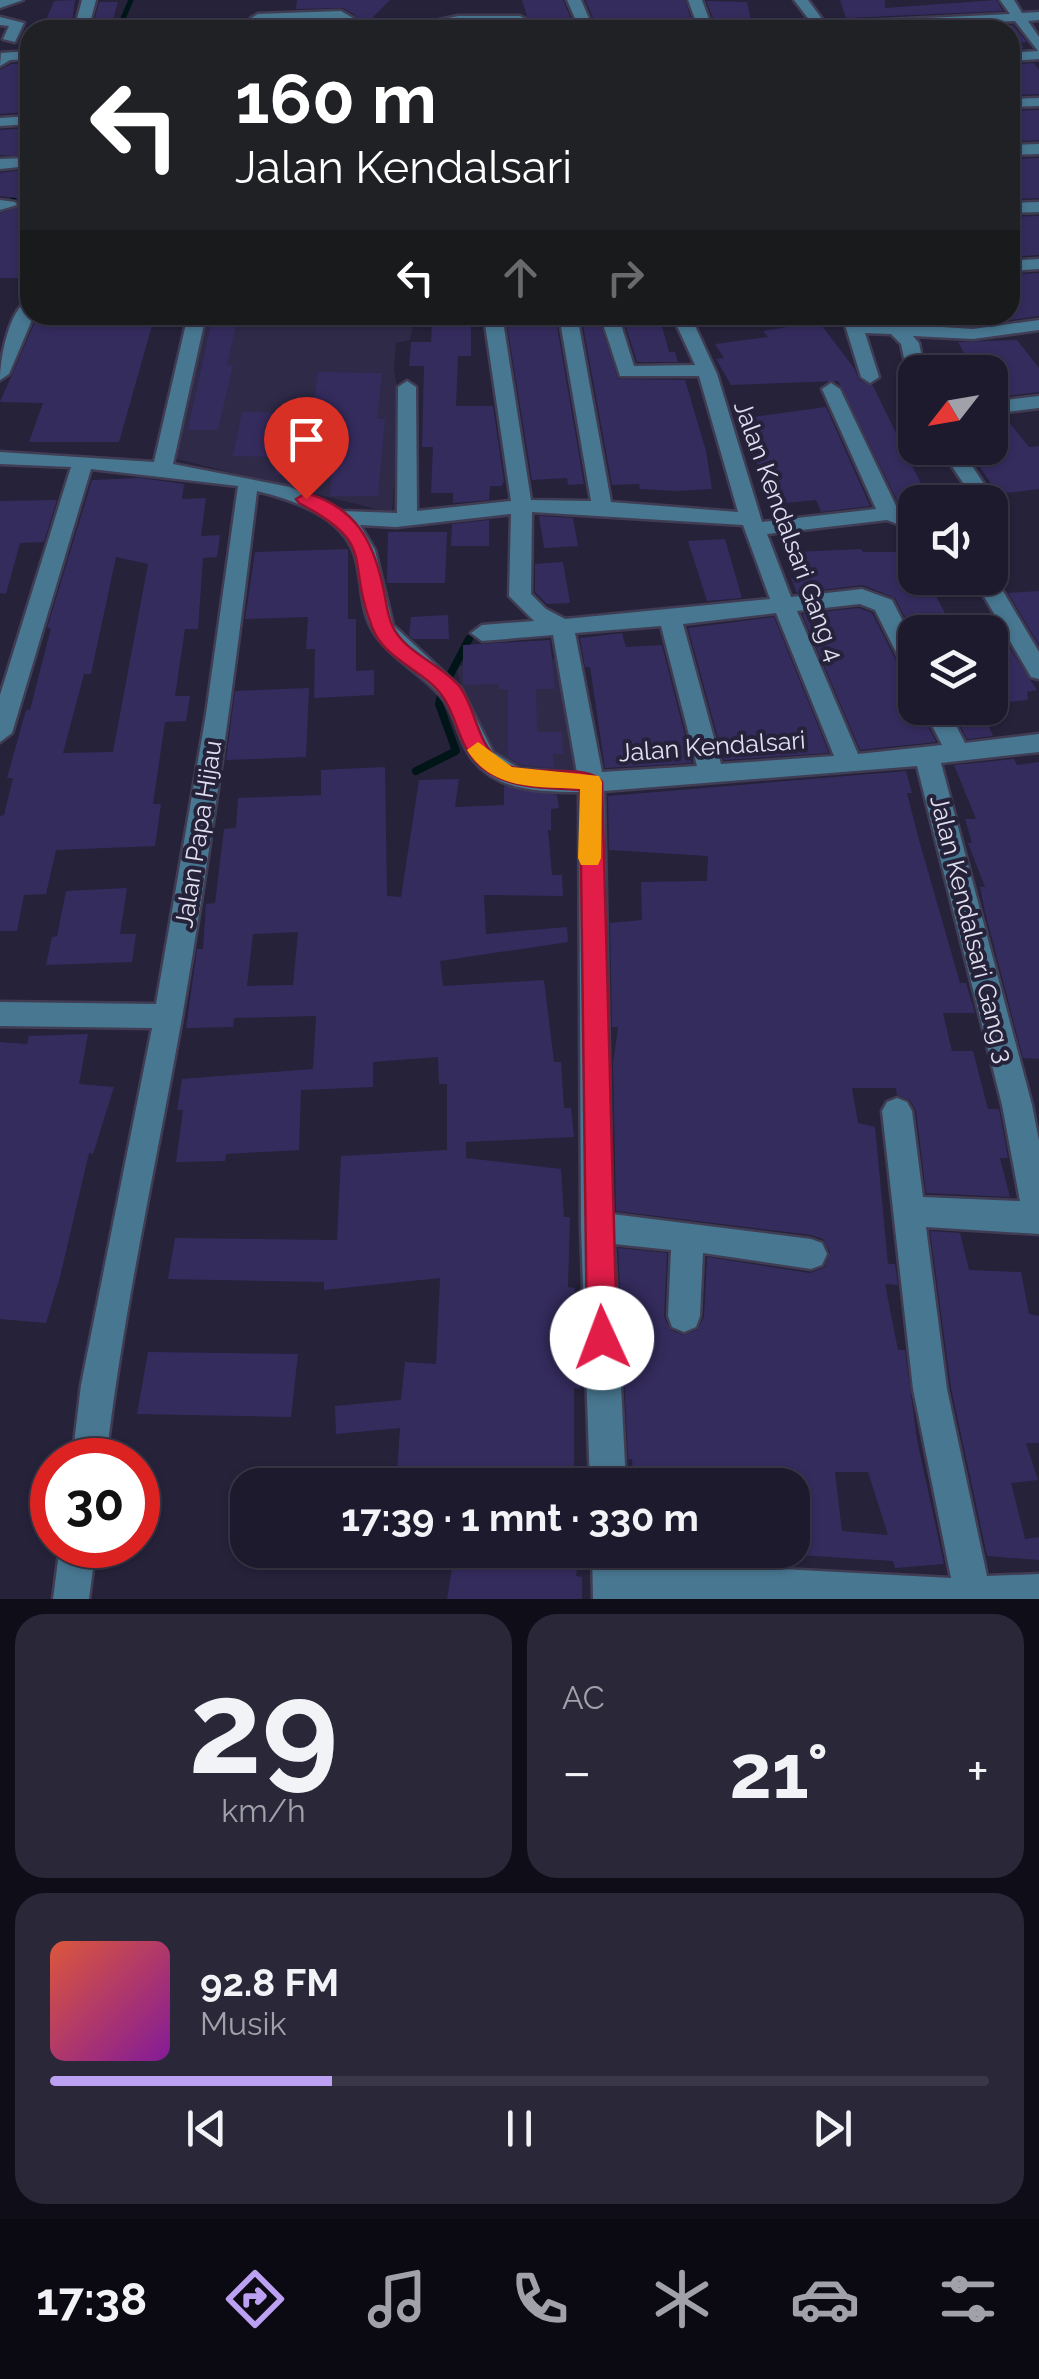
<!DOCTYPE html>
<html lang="id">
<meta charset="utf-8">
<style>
:root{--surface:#1c1a2c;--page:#292738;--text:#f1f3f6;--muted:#a0a1a9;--line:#3a3848;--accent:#bca0f2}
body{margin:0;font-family:Raleway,sans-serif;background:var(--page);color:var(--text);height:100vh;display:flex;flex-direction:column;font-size:38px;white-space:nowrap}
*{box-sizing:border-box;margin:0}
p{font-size:32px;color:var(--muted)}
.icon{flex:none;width:55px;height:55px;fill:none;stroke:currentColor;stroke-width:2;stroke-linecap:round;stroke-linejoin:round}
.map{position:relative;height:1599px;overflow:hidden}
.details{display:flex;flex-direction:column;gap:15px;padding:15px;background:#0f0e18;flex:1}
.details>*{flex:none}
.guide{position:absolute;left:20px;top:20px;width:1000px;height:305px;border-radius:30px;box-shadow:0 2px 8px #0004,0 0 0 2px var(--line);background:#202124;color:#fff;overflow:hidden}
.needle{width:65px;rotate:239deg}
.controls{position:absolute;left:898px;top:355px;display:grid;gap:20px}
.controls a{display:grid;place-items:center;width:110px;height:110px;border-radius:20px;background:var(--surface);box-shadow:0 2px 8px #0004,0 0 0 2px var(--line);font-size:50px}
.speed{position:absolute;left:30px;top:1438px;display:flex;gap:20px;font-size:50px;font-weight:700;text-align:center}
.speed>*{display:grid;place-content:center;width:130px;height:130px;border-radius:50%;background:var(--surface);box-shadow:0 2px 8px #0004,0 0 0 2px var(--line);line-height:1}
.speed .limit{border:15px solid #d22;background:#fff;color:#111}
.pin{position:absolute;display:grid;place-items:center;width:85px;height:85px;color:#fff;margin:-102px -42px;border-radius:50% 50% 50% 0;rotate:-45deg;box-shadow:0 0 10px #0007}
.pin .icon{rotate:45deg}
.me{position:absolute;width:110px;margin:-55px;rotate:358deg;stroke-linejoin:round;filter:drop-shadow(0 0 8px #0008)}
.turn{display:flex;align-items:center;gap:35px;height:210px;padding:0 50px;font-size:45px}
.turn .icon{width:130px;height:130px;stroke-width:2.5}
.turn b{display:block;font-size:70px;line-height:85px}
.lanes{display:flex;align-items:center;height:95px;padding:0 50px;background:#0003;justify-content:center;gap:50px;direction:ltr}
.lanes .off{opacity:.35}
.big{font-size:75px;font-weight:700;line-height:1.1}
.details .widget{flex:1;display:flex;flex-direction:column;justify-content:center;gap:15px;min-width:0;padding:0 35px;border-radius:30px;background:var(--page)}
.details .dial{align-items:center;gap:0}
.dial b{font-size:130px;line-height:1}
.song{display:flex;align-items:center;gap:30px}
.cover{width:120px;height:120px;border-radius:15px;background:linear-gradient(135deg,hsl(10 70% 55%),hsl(290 70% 35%))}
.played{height:10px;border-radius:5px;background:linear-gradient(90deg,var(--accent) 30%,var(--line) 30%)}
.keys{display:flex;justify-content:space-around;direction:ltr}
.heat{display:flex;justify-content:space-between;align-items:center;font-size:55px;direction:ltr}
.details .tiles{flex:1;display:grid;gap:15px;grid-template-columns:1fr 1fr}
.widget:last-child{grid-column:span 2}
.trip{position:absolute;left:230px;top:1468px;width:580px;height:100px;border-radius:30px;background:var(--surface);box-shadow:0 2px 8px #0004,0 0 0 2px var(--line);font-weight:700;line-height:100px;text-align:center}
.tabs{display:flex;height:160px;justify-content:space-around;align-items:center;background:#0b0a12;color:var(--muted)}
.tabs .icon{width:70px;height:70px}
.tabs .current{color:var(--accent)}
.tabs b{font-size:45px;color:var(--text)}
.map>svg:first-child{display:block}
.built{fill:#2e2a48}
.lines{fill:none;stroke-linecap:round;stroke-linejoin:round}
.stream-far1{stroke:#001517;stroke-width:5}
.stream{stroke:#001517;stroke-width:8}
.building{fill:#352c5e;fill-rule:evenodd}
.minor-casing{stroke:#3f3c53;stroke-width:5}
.minor{fill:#487791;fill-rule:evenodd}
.route{fill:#e11d48;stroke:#92132f;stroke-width:2.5}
.slow{fill:#f59e0b}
.labels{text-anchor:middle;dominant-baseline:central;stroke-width:8;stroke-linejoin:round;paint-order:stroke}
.street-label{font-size:25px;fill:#e0dfef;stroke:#25223a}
</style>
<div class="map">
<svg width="1039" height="1599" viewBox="0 0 1039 1599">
<rect width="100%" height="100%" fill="#25223a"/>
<g class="built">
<polygon points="245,22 243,30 121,30 125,23"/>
<polygon points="208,315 415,315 410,340 396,343 394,367 400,410 392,513 177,459 174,452"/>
<polygon points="561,658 581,774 523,772 492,752 467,707 456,666"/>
</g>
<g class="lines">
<g class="stream-far1">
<polyline points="118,30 131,0"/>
<polyline points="0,225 19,189"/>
</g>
<g class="stream">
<polyline points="448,679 469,639"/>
<polyline points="416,771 456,751 439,704 441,695"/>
</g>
</g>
<g class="building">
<polygon points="75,0 71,30 42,30 54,1"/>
<polygon points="297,0 390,0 369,21 369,30 356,30 355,15 343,8 296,9"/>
<polygon points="522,0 563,0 576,30 557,30 553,23 529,23"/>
<polygon points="585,0 685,0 694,28 598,29"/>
<polygon points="840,0 885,0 885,8 996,0 1003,11 846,18"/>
<polygon points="706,1 747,2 753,30 718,30"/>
<polygon points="99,2 118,2 111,26 106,30 92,30"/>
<polygon points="1013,25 1027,42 1020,43 1024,48 1010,49 1010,30 900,30"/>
<polygon points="30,63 30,93 25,105 30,105 30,112 0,114 0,70 11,64"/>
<polygon points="1034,63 1039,70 1039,94 1010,95 1010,65"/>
<polygon points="1039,110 1039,140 1023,141 1010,122 1010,111"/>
<polygon points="30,128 30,157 0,155 0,130"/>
<polygon points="1039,158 1039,198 1010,199 1010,159"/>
<polygon points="30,169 30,278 0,278 0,213 21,206 16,198 0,196 0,173"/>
<polygon points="1039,216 1039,255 1010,257 1010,217"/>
<polygon points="1039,273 1039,316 1010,320 1010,275"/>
<polygon points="38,315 155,315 119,442 29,442 43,403 0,402"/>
<polygon points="213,315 238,315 227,365 233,365 218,430 188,430"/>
<polygon points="581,315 597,315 618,379 685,380 706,451 712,489 676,491 640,489 639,484 612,485"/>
<polygon points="622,315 659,315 669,352 675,352 678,362 637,362"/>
<polygon points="556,320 584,484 568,485 567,478 532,480 507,325"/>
<polygon points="432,322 471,322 471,356 458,356 456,406 493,406 504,481 502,486 490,486 489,500 453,503 453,493 431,493 433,447 422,447 424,366 409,366 411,342 431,342"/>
<polygon points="819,322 854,368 859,380 873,386 930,502 915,502 915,507 898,502 838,381 731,385 716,359 724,358 715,344 768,337 763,331"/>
<polygon points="1017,340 1039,368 1039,392 990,398 990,372 974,372 958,342"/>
<polygon points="318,372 382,373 377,419 385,419 378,496 330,496 332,475 275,475 278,457 233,456 242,412 312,413"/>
<polygon points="826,407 870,506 821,512 816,500 776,504 752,452 756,451 739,419"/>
<polygon points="1004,416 1029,447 1039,446 1039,489 998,494 967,448 990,448 990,418"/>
<path d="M140,478L184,484L182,499L206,498L201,536L220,535L217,557L203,558L198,629H185L175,696H190L186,721L165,722L153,804H161L155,846L56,850L46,894L24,895L17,931H0V816L4,815L13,778H7L26,710H30L51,628H47L92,480ZM116,557L148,564L113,752L63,753L84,674H91Z"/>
<polygon points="57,500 44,542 20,543 6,594 0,593 0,501"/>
<polygon points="539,516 573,518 578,546 544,548"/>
<polygon points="489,520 489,546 451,546 452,524"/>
<polygon points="388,532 447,532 445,583 387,583"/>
<polygon points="725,539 742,598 707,601 688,541"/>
<polygon points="348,549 348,619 356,619 356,671 374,670 374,695 314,698 315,649 306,649 308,617 245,619 255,552"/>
<polygon points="861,549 863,552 911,552 915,578 927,579 955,632 915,632 915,637 895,598 863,585 797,593 791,578 804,577 796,552"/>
<polygon points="563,562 570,603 547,604 535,592 535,564"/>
<polygon points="1039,591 1039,645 1008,593"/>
<polygon points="859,608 872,613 904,676 915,679 915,708 919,708 936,742 860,750 802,614"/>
<polygon points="448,615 449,639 413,639 409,635 411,617"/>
<polygon points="774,617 829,753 724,760 688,628"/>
<polygon points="622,633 626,647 662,645 692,763 605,768 590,667 585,667 580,638"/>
<polygon points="550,640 555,689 536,689 537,732 562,732 563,754 553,754 554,768 521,765 508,757 508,689 499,689 499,684 463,685 463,645"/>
<polygon points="1009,647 1037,690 1027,692 1028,700 990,704 990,650"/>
<polygon points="309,688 306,757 226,760 235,691"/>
<polygon points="951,708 981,708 993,736 967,739"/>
<polygon points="1014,759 1017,765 1039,762 1039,1059 1023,1058 985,912 980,887 985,887 968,843 972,843 965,819 976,819 954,765"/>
<path d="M385,767L387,896L401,897L419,780L459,779L455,807L504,805V786L557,795L559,808L551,809V830H548L552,875H562L563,896L484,895L486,934L567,927L568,942L440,961L443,986L544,980L554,1062H561L564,1108H571L574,1137L466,1142V1158L561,1169L564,1217H570L568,1287L575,1288L571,1318H567V1359L581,1360L580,1389L574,1388V1470L507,1469L506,1485H439L440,1473L397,1472L400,1428L336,1434L335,1406L401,1400L405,1362L436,1364L440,1278L324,1290V1282L168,1279L175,1238L337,1240L341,1156L447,1150V1084H439L438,1057L373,1062V1087L301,1090L299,1150L226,1154L225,1161L176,1162L183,1110H177L182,1079L313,1069L316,1016L234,1018L233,1027L186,1028L197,949H203L206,904L215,903L224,829L236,828L238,798L321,795V770ZM298,932L293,985L247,986L253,934Z"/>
<path d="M906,771L912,793H907L919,840L960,983H966L975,1013H943L952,1051H973L988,1109H999L1008,1158H1000L1010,1197L926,1193L916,1111L910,1100L897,1095L896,1088H852L858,1123L875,1127L888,1264H895L898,1285L885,1284L898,1350H905L917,1440L944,1564L895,1568L893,1561L799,1555L792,1485H634L632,1459H628L618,1248L667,1253L664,1317L671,1330L683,1335L697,1330L704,1317L707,1257L810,1273L825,1267L830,1252L823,1239L811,1235L616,1211L613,1064L618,1027H612L610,923L642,920L641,882L707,881L708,856L609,850L608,796ZM835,1472H868L888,1535L842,1531Z"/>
<polygon points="127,888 120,934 136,934 132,962 46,965 52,937 57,936 66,891"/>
<polygon points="88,1034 79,1084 114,1087 93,1154 89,1153 60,1277 46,1323 0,1319 0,1042 27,1044 29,1036"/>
<polygon points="930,1231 960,1233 969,1270 1021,1272 1029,1314 1039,1316 1039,1443 1026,1443 1038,1480 1011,1483 1025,1539 1039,1537 1039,1560 987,1556 951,1388"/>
<polygon points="148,1352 298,1354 291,1417 137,1414"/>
<polygon points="455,1550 511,1550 542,1557 542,1550 579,1551 576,1576 582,1577 582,1599 447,1599"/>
</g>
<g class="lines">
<defs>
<g id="minor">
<polygon points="0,0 23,0 0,8"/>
<polygon points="82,0 96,0 88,30 74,30"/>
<polygon points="567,0 581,0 594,30 580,30"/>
<polygon points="688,0 702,0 713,30 699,30"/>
<polygon points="794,0 808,0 825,23 1010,14 1000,0 1014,0 1022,13 1039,12 1039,20 1028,21 1039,37 1039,59 1010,61 1010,53 1038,51 1015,21 817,30"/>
<polygon points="341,11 353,18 352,30 338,30 338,19 258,22 251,18 258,14"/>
<polygon points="458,16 520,16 527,20 520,24 458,24 420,30 430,22"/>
<polygon points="0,17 24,23 15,42 3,39 9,26 0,25"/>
<polygon points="30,51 30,59 10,60 0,66 1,53"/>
<polygon points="1039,98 1039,106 1010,107 1010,99"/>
<polygon points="30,116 30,124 0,126 0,118"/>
<polygon points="1039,144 1039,154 1010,155 1010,145"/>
<polygon points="24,158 30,161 29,166 0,169 0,159"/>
<polygon points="0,200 15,202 17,205 0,210"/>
<polygon points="1039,202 1039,212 1010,213 1010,203"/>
<polygon points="1039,259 1039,269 1010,271 1010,261"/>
<path d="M30,299V315H34L9,374L0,380C0,358 9,308 30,299Z"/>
<path d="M188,315H206L173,464L290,487L342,511L397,513L398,387L407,381L416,387L417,511L511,501L485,324L473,315H496L503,321L531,500L591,501L559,315H577L611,502L738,512L699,376H620L600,315H618L634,366L695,365L672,315H690L717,374L762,522L876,509L822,389L831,383L840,389L896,506L911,507L915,531L887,520L767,534L791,597L862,589L892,600L915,645V676L907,674L875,610L860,604L797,611L858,754L942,745L923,708H947L965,743L1039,734V752L941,763L1032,1105L1039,1141V1234L926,1227L947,1389L987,1576L1039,1574V1599H593L592,1550H628V1561L951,1578L913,1389L882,1111L887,1102L897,1098L907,1102L912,1111L923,1197L1020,1201L1002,1105L917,766L604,791L612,1214L811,1239L822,1243L827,1254L822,1265L811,1269L703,1253L700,1316L696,1327L684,1332L672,1327L668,1316L671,1250L614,1244L626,1485H590L581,1228L579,792C531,792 482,790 462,740C455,724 451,706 438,693C417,670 388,657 372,629C361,609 362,585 357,563C348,518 297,501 257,491C236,667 212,843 182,1018C156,1165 123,1311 106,1460H72L81,1385L152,1028L0,1026V1002L156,1004L206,714L238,486L91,469L12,733L0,742V695L71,467L0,464V452L154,462ZM532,512L743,525L770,599L565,619L546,609L531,594ZM511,514L509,596L534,621L482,625L471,633L482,641L553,635L577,773L520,769L493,752L461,688L393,625L375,550L360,525L396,527ZM776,613L834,756L721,764L683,624ZM661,626L697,766L602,772L575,633Z"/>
<polygon points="842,315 860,315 862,322 973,329 1039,320 1039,330 973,339 913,336 919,343 925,372 915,372 915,377 907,372 901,344 891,334 865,333 879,377 870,383 861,377"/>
<polygon points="1039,396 1039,408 990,414 990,402"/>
<polygon points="940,448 960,448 992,496 989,500 965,502 971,495"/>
<polygon points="989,579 997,581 1039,652 1039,679 1031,677 978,586"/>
<polygon points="60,1545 96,1545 89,1599 53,1599"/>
</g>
</defs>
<use href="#minor" class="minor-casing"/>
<use href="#minor" class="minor"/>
</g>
<path class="route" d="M306,493C355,507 373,540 383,587C386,599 387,614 392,625C404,653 442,664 460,687C476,709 477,744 500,761C524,780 588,761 602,782L617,1338L612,1349L602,1353L591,1349L587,1338L580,790C537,787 487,790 465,746C457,731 453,711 443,697C425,670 384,660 372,627C345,559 379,545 299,503L296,499Z"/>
<path class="slow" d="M478,742L512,767L599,776L602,782L601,858L598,865H581L578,858L580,789C536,786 493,791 467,750Z"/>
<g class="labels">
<g class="street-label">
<text transform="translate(789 531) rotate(70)">Jalan Kendalsari Gang 4</text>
<text transform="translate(712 746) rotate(-4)">Jalan Kendalsari</text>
<text transform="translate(198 834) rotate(-81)">Jalan Papa Hijau</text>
<text transform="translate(972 929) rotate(76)">Jalan Kendalsari Gang 3</text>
</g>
</g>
</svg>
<div class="controls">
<a><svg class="needle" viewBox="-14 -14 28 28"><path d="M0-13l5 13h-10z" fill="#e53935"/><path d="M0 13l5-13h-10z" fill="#a0a1a9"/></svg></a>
<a><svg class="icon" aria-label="sound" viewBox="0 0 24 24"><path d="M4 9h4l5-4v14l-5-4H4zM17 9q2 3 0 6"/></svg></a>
<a><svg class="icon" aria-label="layers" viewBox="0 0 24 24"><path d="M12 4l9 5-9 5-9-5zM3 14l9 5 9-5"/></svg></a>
</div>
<div class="speed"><div class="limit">30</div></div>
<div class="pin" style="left:306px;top:499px;background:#d93025"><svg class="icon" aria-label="arrive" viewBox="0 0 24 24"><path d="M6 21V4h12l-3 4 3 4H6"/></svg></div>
<svg class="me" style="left:602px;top:1338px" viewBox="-20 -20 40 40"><circle r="19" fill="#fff"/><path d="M0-13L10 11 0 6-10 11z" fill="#e11d48"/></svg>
<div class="trip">17:39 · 1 mnt · 330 m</div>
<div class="guide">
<div class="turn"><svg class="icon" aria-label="left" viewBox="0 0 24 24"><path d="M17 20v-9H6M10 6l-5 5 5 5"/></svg><div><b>160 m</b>Jalan Kendalsari</div></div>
<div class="lanes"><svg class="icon" aria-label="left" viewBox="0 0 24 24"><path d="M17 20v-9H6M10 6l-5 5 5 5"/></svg><svg class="icon off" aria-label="ahead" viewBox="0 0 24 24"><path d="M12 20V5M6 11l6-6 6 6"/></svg><svg class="icon off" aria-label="right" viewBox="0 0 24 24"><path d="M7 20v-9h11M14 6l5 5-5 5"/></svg></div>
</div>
</div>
<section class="details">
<div class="tiles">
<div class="widget dial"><b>29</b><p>km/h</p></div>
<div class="widget"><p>AC</p>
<div class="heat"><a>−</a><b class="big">21°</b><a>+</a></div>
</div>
<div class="widget">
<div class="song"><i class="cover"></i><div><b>92.8 FM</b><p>Musik</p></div></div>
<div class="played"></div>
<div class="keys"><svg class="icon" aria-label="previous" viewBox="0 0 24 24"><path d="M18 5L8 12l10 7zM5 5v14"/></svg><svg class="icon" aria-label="pause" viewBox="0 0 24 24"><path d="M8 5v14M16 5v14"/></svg><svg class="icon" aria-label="next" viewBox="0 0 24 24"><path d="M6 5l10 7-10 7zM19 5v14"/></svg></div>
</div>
</div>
</section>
<nav class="tabs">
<b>17:38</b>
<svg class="icon current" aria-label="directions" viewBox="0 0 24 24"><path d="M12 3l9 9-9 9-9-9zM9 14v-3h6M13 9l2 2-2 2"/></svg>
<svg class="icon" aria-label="music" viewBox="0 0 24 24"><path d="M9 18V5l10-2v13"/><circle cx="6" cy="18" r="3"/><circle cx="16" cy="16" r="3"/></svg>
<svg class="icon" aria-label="phone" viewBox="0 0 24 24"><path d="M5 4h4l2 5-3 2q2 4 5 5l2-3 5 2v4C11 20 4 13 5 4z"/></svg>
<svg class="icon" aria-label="climate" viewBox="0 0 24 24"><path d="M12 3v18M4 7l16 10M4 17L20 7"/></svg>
<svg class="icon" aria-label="car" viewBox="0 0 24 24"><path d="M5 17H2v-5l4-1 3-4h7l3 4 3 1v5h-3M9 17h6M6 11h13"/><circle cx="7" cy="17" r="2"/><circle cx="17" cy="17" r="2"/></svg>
<svg class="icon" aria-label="filters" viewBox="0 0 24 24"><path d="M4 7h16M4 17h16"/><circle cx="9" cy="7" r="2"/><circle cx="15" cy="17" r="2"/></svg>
</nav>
